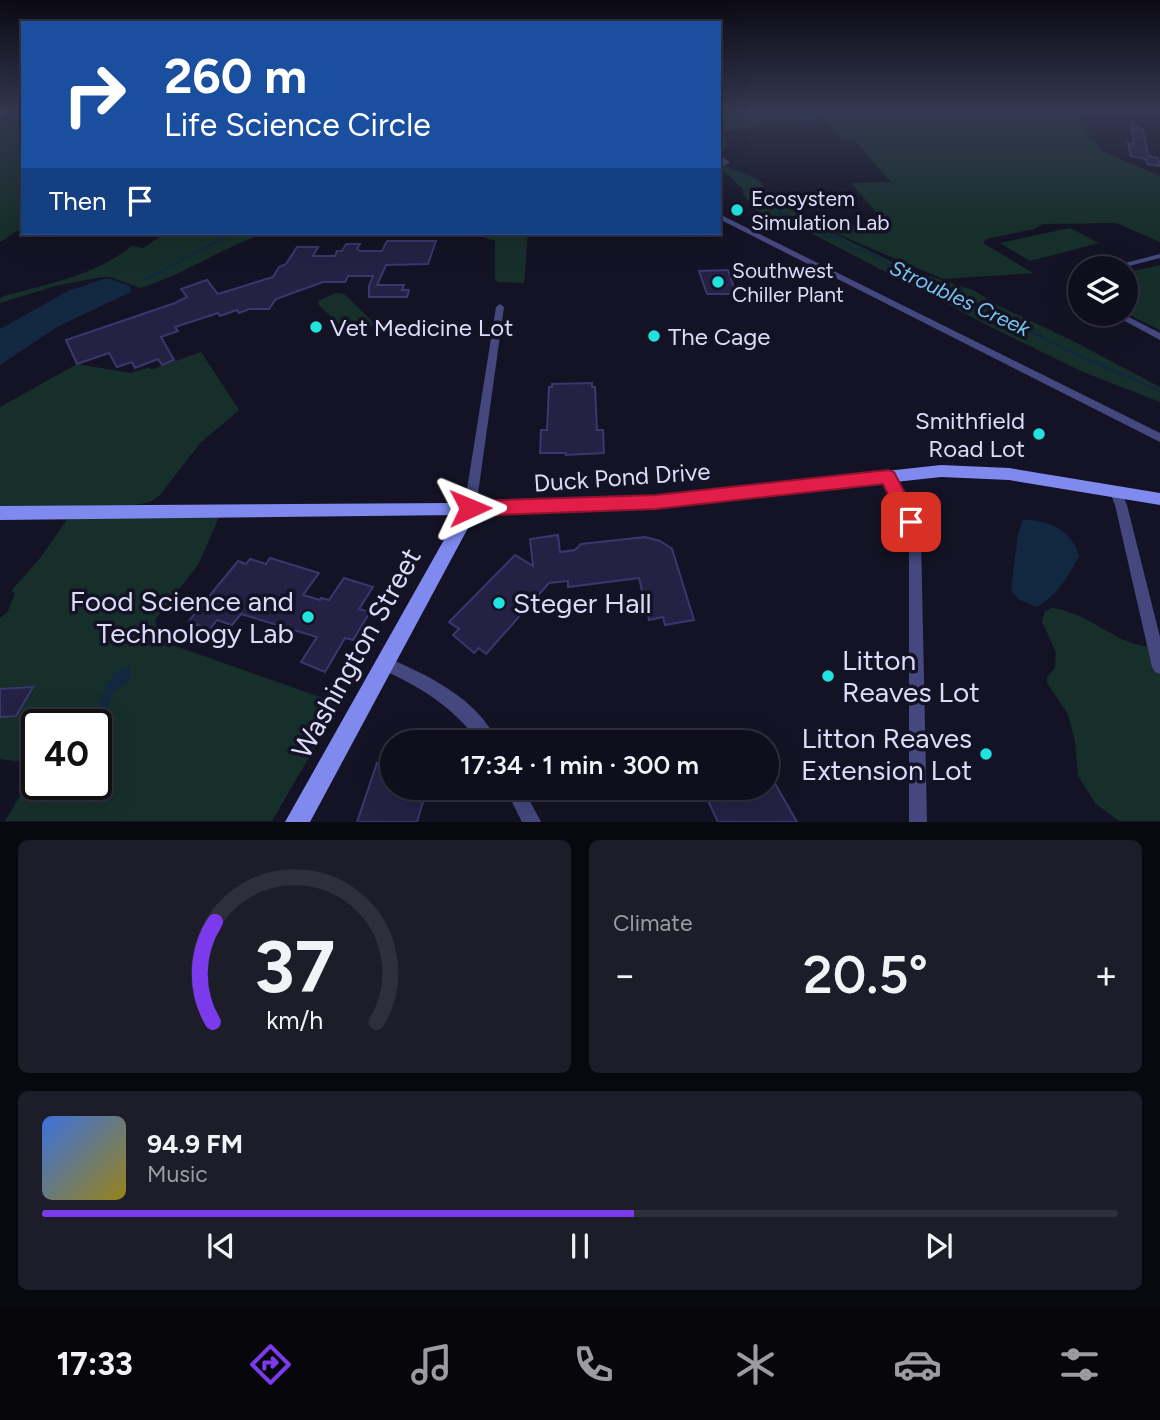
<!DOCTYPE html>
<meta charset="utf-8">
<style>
:root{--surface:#0f0e1c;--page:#1d1c29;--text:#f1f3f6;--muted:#9b9ca3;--line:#2f2e3b;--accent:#7c3aed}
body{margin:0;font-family:Figtree,sans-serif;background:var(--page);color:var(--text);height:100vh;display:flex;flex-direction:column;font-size:26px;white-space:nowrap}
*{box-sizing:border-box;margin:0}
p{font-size:23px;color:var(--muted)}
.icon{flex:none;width:38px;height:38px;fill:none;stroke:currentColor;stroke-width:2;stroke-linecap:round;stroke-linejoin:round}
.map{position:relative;height:822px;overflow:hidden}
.details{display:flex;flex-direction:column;gap:18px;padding:18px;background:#08080f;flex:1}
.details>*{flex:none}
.top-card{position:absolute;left:21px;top:21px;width:700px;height:214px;border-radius:0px;box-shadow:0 7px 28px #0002,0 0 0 2px var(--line);background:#1a4fa0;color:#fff;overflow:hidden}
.fabs{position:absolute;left:1068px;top:256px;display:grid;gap:14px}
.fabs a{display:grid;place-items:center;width:70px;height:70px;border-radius:50%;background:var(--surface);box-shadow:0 7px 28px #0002,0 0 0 2px var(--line);font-size:35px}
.speed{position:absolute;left:21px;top:709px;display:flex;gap:14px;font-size:35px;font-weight:700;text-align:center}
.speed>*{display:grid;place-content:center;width:91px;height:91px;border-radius:50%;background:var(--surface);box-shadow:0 7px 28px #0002,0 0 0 2px var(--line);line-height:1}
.speed .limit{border:4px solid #111;border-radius:10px;background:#fff;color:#111}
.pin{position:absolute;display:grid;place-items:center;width:60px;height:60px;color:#fff;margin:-30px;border-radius:14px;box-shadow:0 4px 10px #0006}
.me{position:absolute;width:77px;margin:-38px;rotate:89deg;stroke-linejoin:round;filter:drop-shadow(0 0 5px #0008)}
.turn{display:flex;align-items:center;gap:24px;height:147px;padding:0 28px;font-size:32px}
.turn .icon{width:91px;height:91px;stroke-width:2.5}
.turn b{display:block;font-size:49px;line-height:60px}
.then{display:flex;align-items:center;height:66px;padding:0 28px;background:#0003;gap:14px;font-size:26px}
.big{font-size:52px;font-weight:600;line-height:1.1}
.details .tile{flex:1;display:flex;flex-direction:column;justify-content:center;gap:10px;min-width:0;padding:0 24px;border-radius:10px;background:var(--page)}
.details .dial{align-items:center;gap:0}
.dial svg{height:182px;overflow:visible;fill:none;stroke:var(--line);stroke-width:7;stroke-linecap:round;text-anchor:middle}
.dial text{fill:var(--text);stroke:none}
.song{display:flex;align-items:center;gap:21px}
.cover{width:84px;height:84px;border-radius:10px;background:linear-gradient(135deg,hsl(220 70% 55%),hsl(50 70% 35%))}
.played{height:7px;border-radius:4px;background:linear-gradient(90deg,var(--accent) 55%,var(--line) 55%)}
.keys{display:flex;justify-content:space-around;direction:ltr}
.heat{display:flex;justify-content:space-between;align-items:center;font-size:38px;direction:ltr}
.details .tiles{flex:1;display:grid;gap:18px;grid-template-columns:1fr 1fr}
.tile:last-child{grid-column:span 2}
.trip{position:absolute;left:380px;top:730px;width:399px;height:70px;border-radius:35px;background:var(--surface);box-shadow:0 7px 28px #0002,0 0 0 2px var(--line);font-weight:600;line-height:70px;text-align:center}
.dock{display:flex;height:112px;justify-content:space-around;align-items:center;background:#06060b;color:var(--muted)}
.dock .icon{width:49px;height:49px}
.dock .selected{color:var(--accent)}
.dock b{font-size:32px;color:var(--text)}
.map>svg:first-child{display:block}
.green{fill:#172f2b}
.water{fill:#112840}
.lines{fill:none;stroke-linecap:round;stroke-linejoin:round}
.stream-far2{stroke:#112840;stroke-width:2}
.stream-far1{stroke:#112840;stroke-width:2.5}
.stream{stroke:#112840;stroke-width:3.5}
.building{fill:#242144;stroke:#3b366d;stroke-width:2}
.street{fill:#44487e;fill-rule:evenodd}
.secondary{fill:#7f89ee;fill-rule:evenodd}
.highway{fill:#eb66b5;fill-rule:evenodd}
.route{fill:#e11d48;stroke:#92132f;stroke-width:2}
.poi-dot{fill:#20e2df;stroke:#141325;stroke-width:2.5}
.labels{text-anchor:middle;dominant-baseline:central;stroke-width:7;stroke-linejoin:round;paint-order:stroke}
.far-poi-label{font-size:21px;fill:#dcdcfa;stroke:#141325;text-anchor:start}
.far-water-label{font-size:21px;font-style:italic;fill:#77c4ed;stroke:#141325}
.poi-label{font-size:24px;fill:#dcdcfa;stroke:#141325;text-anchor:start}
.street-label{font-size:24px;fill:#dcdcfa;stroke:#141325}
.near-poi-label{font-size:28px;fill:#dcdcfa;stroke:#141325;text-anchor:end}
.near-street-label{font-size:28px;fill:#dcdcfa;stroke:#141325}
</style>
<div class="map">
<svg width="1160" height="822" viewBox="0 0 1160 822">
<rect width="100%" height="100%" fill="#141325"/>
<g class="green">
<polygon points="719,111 1071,111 1102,151 1160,176 1160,242 1116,223 1043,224 1034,229 987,239 983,243 1033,273 943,279 821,227 907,269 973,290 1001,307 1071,340 1160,387 1160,402 1083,372 991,327 809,232 757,211 743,194 743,189 721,169 726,166 762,182 764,190 819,226 887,225 851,183 891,182 854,140 842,140 823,118 723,131 727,148 719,151"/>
<polygon points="23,114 23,227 0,242 0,117"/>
<polygon points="1070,228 1099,243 1030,261 1000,243"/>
<path d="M166,233H260C252,239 246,240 236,245C204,259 174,278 140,288L110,277H101L55,286L0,303V298L4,296C49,284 95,275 132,246L143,248Z"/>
<polygon points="471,233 528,233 524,283 498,282 495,279 495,241"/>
<polygon points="1160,265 1160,330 1125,313 1125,273"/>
<polygon points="336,293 344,294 375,324 350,335 319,305 318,301"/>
<polygon points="201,352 239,410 200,443 160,495 150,502 135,505 0,507 0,407 77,364 130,373 148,368 153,369"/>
<polygon points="220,515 198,565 155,620 161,641 340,704 272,821 5,821 37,767 37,784 96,784 96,724 37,724 37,764 0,759 0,618 7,613 15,594 12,590 41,557 68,518"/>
<path d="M1052,608C1091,612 1121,652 1160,646V821H1119L1096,804L1078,776L1075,741L1068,714L1047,683V677L1055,668L1056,652L1042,622L1045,611Z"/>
</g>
<g class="water">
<polygon points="107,278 130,286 131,292 57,327 0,365 0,329 68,291"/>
<path d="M1023,520C1049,520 1072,530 1079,556C1068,577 1058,595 1036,607L1018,599L1011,591L1018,534Z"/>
<path d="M129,666L131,680L110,695L106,717L96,731V724H93C101,704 104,672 129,666Z"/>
</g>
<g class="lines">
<g class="stream-far2">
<polyline points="0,157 23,154"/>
<polyline points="726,167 758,180 758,188 766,194 759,199 784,204 778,213 817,226 823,236 840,238 848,248 867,251 902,274 961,298"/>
<polyline points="144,280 233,233"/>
</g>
<polyline class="stream-far1" points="954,296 970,300 1064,349 1160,391"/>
<polyline class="stream" points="61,784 61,793"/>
</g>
<g class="building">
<polygon points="1131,122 1143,129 1148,156 1158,158 1160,166 1147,164 1146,159 1131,156 1128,143 1134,144"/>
<polygon points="387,241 436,241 428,264 386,265 377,285 404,285 402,290 409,290 407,297 369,297 369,286 373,276 348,276 345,282 323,282 276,299 269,309 249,309 239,313 237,310 220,316 218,313 175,327 178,331 161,337 174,360 162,365 158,359 135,368 132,362 117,367 109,353 77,364 66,340 175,303 187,297 181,289 207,280 218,294 273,277 279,267 286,264 297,247 318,247 313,256 335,256 337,251 342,251 346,244 360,244 357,249 360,251 382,251"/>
<polygon points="728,270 736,294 707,294 699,271"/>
<polygon points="592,383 592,387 595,387 597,430 603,430 604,453 566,455 566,453 540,453 541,430 547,430 549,387 552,387 552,384"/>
<polygon points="558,535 560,552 575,550 581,544 645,537 660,541 672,549 694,620 665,625 663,617 649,620 639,578 568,587 568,581 549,583 486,654 479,648 474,653 453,635 459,629 449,622 515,555 533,566 530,539"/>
<polygon points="270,558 319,573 303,595 320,600 321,598 329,600 344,578 373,587 359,609 370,612 353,640 345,638 325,672 301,662 317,637 241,614 232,625 217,620 210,629 188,622 238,561 246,564 250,559 266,564"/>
<polygon points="33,687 16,716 0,717 0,689"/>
<polygon points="377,763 392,766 392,788 427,788 417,822 357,822"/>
<polygon points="766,768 797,822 718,822 702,788 766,788"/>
</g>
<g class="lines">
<g class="street">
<polygon points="719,155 730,162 719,169 719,164 723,162 719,160"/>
<polygon points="719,214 1160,433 1160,442 719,219"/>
<polygon points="1160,254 1160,258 1121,268 1106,268"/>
<polygon points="500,304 504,307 476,508 474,511 470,513 466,511 464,508 496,307"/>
<polygon points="1110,313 1121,313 1160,333 1160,340"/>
<polygon points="888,473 892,474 917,522 921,538 927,822 909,822 909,538 905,522 882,477 884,474"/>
<polygon points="1116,487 1120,489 1127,505 1160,637 1160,674 1155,672 1152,667 1115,505 1110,492 1112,489"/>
<path d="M385,657C425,673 480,700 497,742H479C453,707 420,686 380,669L377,664L380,659Z"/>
<polygon points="505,788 523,788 541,822 522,822"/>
</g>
<polygon class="secondary" points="941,465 1009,468 1160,493 1160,505 1009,480 941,477 656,508 475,515 310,822 285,822 458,515 0,520 0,506 451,503 656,496"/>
<polygon class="highway" points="0,111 10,111 0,115"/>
</g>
<linearGradient id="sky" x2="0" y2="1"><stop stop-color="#0b0a14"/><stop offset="0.49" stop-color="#343951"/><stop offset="1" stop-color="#343951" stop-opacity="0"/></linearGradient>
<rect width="1160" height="226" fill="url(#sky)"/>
<polygon class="route" points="888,470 894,472 920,522 917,527 911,530 904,527 883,484 656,509 470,516 464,514 461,508 464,503 470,501 656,495"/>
<g class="poi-dot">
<circle cx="737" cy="210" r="7"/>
<circle cx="718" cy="282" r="7"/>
<circle cx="316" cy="327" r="7"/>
<circle cx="654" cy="336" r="7"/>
<circle cx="1039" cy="434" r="7"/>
<circle cx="499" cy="603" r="7"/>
<circle cx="308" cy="617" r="7"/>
<circle cx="828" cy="676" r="7"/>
<circle cx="986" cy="754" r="7"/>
</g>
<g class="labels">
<g class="far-poi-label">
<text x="751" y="198">Ecosystem<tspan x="751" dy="24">Simulation Lab</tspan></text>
<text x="732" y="270">Southwest<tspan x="732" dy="24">Chiller Plant</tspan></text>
</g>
<g class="far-water-label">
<text transform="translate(960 298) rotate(25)">Stroubles Creek</text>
</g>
<g class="poi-label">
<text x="330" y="327">Vet Medicine Lot</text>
<text x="668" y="336">The Cage</text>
<text x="1025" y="420" text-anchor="end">Smithfield<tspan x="1025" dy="28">Road Lot</tspan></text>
</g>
<g class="street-label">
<text transform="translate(622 477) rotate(-4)">Duck Pond Drive</text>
</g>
<g class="near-poi-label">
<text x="294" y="601">Food Science and<tspan x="294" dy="32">Technology Lab</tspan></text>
<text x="513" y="603" text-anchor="start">Steger Hall</text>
<text x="842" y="660" text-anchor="start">Litton<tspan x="842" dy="32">Reaves Lot</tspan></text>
<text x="972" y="738">Litton Reaves<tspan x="972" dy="32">Extension Lot</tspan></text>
</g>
<g class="near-street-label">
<text transform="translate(356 653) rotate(-61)">Washington Street</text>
</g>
</g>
</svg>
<div class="fabs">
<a><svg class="icon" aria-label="layers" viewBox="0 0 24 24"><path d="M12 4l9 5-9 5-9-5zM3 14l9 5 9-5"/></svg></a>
</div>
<div class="speed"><div class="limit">40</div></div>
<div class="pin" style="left:911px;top:522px;background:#d93025"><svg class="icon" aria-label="arrive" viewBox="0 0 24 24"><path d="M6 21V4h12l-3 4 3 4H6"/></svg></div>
<svg class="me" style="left:470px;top:508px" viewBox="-20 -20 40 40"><path d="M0-17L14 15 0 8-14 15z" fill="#e11d48" stroke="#fff" stroke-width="4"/></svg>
<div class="trip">17:34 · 1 min · 300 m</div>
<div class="top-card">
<div class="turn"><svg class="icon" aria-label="right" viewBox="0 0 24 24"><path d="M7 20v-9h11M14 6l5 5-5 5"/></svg><div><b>260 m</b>Life Science Circle</div></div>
<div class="then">Then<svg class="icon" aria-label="arrive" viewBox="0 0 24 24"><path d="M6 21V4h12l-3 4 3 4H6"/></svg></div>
</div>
</div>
<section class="details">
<div class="tiles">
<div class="tile dial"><svg viewBox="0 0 100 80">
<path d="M14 69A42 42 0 1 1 86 69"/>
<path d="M14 69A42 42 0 0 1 15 25" stroke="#7c3aed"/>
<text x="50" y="56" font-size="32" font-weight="700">37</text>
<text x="50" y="72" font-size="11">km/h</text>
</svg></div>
<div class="tile"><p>Climate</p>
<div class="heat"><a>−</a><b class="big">20.5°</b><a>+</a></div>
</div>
<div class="tile">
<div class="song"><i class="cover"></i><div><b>94.9 FM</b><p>Music</p></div></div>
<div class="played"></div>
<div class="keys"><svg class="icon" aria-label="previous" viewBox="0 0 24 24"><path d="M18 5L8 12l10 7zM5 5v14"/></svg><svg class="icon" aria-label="pause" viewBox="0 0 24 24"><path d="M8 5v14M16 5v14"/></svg><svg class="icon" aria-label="next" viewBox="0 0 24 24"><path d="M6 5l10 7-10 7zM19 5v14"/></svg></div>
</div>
</div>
</section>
<nav class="dock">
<b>17:33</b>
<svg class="icon selected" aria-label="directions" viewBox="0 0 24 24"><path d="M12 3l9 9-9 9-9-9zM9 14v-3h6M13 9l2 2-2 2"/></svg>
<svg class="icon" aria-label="music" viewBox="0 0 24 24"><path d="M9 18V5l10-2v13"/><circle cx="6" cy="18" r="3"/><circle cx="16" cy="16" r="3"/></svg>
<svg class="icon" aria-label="phone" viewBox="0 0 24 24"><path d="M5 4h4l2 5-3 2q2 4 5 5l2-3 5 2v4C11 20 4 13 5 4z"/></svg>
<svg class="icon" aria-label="climate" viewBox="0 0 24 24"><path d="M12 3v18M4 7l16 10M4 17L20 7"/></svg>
<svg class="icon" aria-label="car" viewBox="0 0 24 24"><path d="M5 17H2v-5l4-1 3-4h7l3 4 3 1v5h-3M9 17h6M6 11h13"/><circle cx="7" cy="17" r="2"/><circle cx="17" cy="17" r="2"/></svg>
<svg class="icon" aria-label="filters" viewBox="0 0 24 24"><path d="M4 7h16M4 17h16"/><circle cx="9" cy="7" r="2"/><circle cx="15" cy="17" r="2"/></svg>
</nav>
